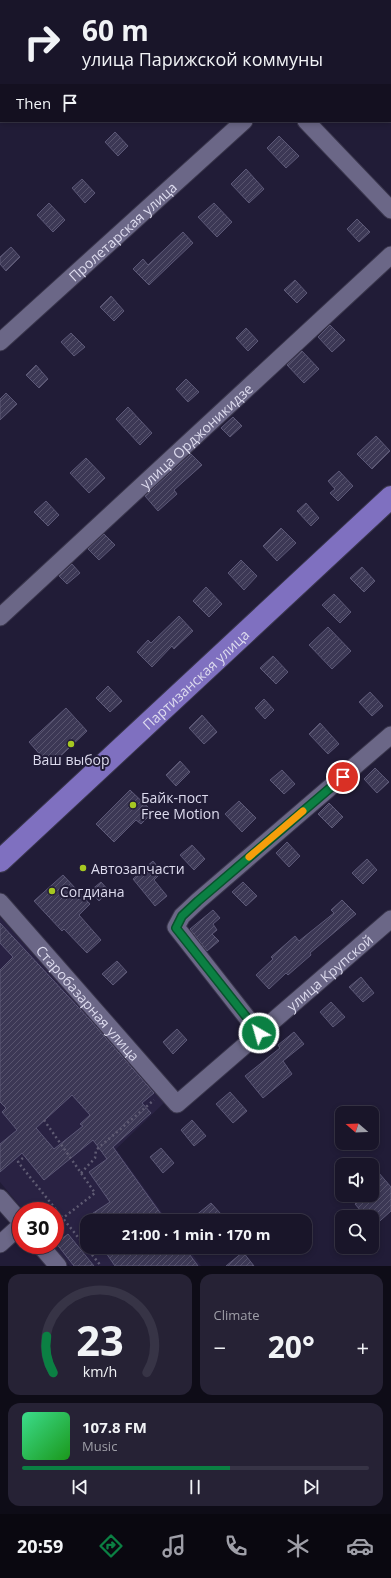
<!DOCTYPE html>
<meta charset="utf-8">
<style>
:root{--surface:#191529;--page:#262235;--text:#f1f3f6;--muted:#9f9fa8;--line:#373446;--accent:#0b8043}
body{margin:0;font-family:"Open Sans",sans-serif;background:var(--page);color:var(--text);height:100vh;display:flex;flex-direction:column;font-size:15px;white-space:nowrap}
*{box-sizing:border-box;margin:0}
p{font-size:13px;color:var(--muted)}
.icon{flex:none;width:22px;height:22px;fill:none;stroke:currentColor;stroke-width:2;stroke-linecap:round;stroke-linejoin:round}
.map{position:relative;height:1266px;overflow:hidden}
.panel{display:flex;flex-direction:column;gap:8px;padding:8px;background:#0e0c17;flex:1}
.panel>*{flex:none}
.top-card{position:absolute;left:0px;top:0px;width:391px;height:122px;box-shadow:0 2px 6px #0003,0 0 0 1px var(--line);background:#191529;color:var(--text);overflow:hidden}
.needle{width:26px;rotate:289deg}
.buttons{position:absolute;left:335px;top:1106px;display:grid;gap:8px}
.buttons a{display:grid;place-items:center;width:44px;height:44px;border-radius:8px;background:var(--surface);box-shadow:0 2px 6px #0003,0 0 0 1px var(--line);font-size:20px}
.speed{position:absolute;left:12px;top:1202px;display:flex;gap:8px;font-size:20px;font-weight:700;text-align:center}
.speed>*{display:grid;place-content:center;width:52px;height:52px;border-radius:50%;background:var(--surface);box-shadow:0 2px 6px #0003,0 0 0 1px var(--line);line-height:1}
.speed .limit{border:6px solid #d22;background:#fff;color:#111}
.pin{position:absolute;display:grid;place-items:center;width:34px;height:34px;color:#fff;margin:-17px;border:2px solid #fff;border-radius:50%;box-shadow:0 1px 4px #0007}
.me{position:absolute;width:44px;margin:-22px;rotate:322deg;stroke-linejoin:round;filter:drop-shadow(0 0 3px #0008)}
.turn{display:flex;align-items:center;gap:14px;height:84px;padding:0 16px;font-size:18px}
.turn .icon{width:52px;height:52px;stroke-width:2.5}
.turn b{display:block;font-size:28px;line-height:34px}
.then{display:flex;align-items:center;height:38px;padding:0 16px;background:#0003;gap:8px;font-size:15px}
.big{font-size:30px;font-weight:700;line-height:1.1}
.panel .card{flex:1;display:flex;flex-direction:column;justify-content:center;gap:6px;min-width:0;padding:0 14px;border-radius:12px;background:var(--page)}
.panel .dial{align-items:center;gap:0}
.dial svg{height:104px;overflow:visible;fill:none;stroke:var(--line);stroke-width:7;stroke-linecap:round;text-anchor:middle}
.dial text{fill:var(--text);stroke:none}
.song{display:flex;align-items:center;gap:12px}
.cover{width:48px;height:48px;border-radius:6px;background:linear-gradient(135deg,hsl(150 70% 55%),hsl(120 70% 35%))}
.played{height:4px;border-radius:2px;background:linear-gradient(90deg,var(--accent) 60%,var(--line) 60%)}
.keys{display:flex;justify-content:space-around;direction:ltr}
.heat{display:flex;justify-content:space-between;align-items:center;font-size:22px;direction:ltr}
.panel .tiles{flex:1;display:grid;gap:8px;grid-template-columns:1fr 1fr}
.card:last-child{grid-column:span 2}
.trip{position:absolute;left:80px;top:1214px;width:232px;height:40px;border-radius:12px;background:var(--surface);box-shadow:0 2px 6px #0003,0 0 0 1px var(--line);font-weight:700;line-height:40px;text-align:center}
.menu{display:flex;height:64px;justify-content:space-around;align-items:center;background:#0a0810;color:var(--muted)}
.menu .icon{width:28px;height:28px}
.menu .current{color:var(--accent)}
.menu b{font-size:18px;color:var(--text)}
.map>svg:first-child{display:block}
.built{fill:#292243}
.building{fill:url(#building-hatch);stroke:#5c5877;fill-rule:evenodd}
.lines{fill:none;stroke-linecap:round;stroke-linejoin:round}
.minor-casing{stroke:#39354b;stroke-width:19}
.major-casing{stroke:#39354b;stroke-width:24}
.path{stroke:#5f5b73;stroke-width:2.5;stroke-dasharray:2 3;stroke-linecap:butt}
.minor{stroke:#6b6787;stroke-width:17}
.major{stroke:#7f70c0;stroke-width:22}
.route-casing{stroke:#07532c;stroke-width:10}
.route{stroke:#0b8043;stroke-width:7}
.slow{stroke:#f59e0b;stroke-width:7}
.poi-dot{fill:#a6c821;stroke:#211c37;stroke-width:1.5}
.labels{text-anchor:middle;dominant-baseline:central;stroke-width:4;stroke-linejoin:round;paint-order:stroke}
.street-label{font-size:14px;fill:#dddbee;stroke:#211c37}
.poi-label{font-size:14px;fill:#dddbee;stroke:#211c37;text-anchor:start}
</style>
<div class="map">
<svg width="391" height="1266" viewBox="0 0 391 1266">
<defs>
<pattern id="building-hatch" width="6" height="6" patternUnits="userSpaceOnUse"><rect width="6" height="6" fill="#3c3855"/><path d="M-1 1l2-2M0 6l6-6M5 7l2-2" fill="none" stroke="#58546e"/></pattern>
</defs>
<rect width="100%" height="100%" fill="#211c37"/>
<polygon class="built" points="0,917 166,1101 116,1149 168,1221 87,1221 87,1247 187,1247 201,1266 70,1266 52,1245 55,1245 55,1211 24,1211 0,1182"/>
<g class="building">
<polygon points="115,132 128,146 118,156 105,142"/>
<polygon points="279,136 299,156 286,168 267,148"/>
<polygon points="246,169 264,189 249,203 231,184"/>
<polygon points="82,179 95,193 85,203 72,188"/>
<polygon points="49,203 65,220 53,232 37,215"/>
<polygon points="214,203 232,222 217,237 198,217"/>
<polygon points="357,219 370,232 359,242 347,229"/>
<polygon points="183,232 193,243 149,285 133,269 143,259 148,265"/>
<polygon points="11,247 20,257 6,271 0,264 0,257"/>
<polygon points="295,280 307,293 297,303 284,290"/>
<polygon points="111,296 124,311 114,321 100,307"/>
<polygon points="330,325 345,340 332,352 318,337"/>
<polygon points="246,328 258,341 248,351 236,338"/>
<polygon points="71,333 85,347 74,356 61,342"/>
<polygon points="302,351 319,369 304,383 287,365"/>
<polygon points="36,365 48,379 39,388 26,375"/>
<polygon points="186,379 199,392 188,402 176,389"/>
<polygon points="6,393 17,404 0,420 0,399"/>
<polygon points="128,407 152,433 140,445 116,419"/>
<polygon points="233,417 242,426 230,437 221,428"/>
<polygon points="376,436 390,451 372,469 357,454"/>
<polygon points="191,454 202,465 174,490 177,494 158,511 145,496"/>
<polygon points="86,458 105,478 89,493 70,473"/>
<polygon points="339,471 353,486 338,501 330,493 335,489 328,481"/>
<polygon points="46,501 59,515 48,526 34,512"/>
<polygon points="306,503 319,518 311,526 297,511"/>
<polygon points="281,528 296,543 277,561 263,546"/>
<polygon points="104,534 115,545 99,560 88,549"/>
<polygon points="241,560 257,576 244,590 228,573"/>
<polygon points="72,564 80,573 67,584 59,576"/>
<polygon points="362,567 375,581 364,592 350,578"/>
<polygon points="206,587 222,604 209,617 193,601"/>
<polygon points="334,594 351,612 340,623 322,605"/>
<polygon points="179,616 193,631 174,649 172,646 152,667 137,652 148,640 151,643"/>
<polygon points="328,627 351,651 332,669 309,645"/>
<polygon points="273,656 288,672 276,684 260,668"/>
<polygon points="108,686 122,701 110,712 96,698"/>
<polygon points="370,692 383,706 372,716 359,702"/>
<polygon points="264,699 274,710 265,719 255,708"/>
<polygon points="66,708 87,731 50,766 29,742"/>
<polygon points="202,715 217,732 204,744 189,728"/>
<polygon points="320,723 339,744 328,754 309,734"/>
<polygon points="180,761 190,772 176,786 166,775"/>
<polygon points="375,768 389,782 377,793 364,779"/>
<polygon points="282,770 295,784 284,794 270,780"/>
<polygon points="130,790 153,812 141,824 136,820 114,842 96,824"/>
<polygon points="239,801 256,818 242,832 225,814"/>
<polygon points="329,803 343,817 332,828 318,814"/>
<polygon points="287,842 300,856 289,867 276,853"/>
<polygon points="192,845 205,859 194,870 180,855"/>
<polygon points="367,859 377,870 363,884 352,873"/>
<polygon points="153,861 162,872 154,880 167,896 155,906 133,879"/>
<polygon points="63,875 90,904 79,915 101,940 87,953 64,929 62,931 34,901"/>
<polygon points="101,882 109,891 99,901 90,891"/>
<polygon points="243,882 257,896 246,906 232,892"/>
<polygon points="342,900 356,914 310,953 311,955 288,975 286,973 269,989 256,975 273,959 271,957 295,936 299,941 334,913 331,910"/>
<polygon points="213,910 220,918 213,924 217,930 212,934 219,941 207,951 190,929"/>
<path d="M0,923L91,1021L154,1093L142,1103L151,1113L113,1147L166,1221H152L147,1214L137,1221H81L110,1202L89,1172L107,1159L93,1140L44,1180L22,1153L0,1172V1144L17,1130L2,1112L6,1108L0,1102V970L13,957L0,943ZM72,1095L90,1115L80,1124L83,1126L54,1149L36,1128Z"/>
<polygon points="117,961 127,972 113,985 102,974"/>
<polygon points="361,977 374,993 363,1002 349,987"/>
<polygon points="331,1002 345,1017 333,1027 320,1012"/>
<polygon points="177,1029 187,1040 173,1054 163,1042"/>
<polygon points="294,1032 304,1044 283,1061 292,1074 263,1098 245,1076 280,1048 278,1045"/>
<polygon points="230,1092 247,1111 233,1123 216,1104"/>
<polygon points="192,1120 206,1136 194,1146 181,1130"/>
<polygon points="161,1148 174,1163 163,1173 150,1157"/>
<polygon points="372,1165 391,1187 391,1211 372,1228 372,1217 366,1217 355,1204 366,1195 372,1195"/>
<polygon points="211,1203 221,1214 213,1221 189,1221"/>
<polygon points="68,1234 94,1266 74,1266 56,1243"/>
<polygon points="102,1247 184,1247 198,1266 115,1266"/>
<polygon points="243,1252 254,1266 226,1266"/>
</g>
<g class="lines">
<defs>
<g id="minor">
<polyline points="191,0 192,1"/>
<polyline points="13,1 14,0"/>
<polyline points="375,1 376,0"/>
<polyline points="0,12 1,12"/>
<polyline points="306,121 391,210"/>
<path id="s1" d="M0,342L244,121"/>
<path id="s2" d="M0,617L391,255"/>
<path id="s3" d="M0,902L177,1104L391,919"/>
<polyline points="259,1033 176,927 182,916 198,901 391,735"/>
<polyline points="0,1198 21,1222"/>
<polyline points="0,1244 21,1225"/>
<polyline points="40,1245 58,1266"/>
</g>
<g id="major">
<path id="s4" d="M0,861L391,497"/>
</g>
</defs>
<use href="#minor" class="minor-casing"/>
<use href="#major" class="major-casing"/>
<g class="path">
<polyline points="44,1120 95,1193 63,1218"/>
<polyline points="23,1158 18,1162 101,1266"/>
<polyline points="81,1173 95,1158 96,1150 154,1100"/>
</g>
<use href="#minor" class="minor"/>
<use href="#major" class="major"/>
</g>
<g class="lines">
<defs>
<polyline id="route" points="259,1033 176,928 182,916 198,901 343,777"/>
</defs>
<use href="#route" class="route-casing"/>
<use href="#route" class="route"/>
<polyline class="slow" points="249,857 303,811"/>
</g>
<g class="poi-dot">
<circle cx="71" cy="744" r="4"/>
<circle cx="133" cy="805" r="4"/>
<circle cx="83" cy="868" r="4"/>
<circle cx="52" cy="891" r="4"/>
</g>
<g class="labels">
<g class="street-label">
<text stroke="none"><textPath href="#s1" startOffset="165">Пролетарская улица</textPath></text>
<text stroke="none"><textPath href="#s2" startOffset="267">улица Орджоникидзе</textPath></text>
<text stroke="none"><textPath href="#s4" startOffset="267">Партизанская улица</textPath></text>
<text stroke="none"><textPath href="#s3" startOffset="470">улица Крупской</textPath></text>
<text stroke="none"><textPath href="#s3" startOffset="134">Старобазарная улица</textPath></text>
</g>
<g class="poi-label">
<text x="71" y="759" text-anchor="middle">Ваш выбор</text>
<text x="141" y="797">Байк-пост<tspan x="141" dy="16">Free Motion</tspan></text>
<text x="91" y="868">Автозапчасти</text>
<text x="60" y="891">Согдиана</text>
</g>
</g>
</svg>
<div class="buttons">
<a><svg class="needle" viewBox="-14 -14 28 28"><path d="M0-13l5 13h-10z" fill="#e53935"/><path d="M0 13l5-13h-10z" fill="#9f9fa8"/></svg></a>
<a><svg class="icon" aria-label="sound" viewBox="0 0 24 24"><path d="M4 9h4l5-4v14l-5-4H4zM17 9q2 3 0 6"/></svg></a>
<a><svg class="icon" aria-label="search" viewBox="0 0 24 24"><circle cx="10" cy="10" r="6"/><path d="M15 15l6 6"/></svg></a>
</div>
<div class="speed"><div class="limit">30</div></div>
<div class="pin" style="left:343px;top:777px;background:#d93025"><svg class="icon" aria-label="arrive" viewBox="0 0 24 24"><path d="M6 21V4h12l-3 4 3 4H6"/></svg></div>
<svg class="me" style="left:259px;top:1033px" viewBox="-20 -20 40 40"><circle r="17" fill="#0b8043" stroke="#fff" stroke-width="3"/><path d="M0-11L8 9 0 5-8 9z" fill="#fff"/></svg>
<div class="trip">21:00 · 1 min · 170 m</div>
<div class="top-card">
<div class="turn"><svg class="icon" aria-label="right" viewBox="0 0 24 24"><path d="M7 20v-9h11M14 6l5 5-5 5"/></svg><div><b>60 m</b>улица Парижской коммуны</div></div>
<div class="then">Then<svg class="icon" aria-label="arrive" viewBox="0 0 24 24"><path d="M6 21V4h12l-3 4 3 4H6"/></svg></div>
</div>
</div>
<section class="panel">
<div class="tiles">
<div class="card dial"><svg viewBox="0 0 100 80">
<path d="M14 69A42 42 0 1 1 86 69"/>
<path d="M14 69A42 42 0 0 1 9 41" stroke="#0b8043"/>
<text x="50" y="56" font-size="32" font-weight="700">23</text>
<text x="50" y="72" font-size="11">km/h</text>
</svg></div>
<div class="card"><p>Climate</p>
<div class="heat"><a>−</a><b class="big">20°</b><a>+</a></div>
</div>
<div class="card">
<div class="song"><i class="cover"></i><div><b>107.8 FM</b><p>Music</p></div></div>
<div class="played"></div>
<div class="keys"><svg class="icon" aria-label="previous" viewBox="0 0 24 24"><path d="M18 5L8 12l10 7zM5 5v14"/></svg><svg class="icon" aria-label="pause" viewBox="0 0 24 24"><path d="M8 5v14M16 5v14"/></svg><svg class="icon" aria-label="next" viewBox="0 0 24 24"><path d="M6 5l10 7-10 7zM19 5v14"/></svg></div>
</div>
</div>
</section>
<nav class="menu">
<b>20:59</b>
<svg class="icon current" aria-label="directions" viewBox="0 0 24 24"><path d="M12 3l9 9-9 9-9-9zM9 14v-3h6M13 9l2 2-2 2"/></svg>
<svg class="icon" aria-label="music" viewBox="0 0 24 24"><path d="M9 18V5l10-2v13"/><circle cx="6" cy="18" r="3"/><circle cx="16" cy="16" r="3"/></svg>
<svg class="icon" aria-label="phone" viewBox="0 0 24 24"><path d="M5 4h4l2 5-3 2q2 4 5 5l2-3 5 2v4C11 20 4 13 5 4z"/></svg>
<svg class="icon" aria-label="climate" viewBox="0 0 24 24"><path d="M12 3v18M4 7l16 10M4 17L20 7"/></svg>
<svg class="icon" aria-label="car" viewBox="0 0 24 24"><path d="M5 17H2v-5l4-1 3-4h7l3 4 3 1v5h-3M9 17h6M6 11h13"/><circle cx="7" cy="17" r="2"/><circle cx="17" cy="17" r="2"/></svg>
</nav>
